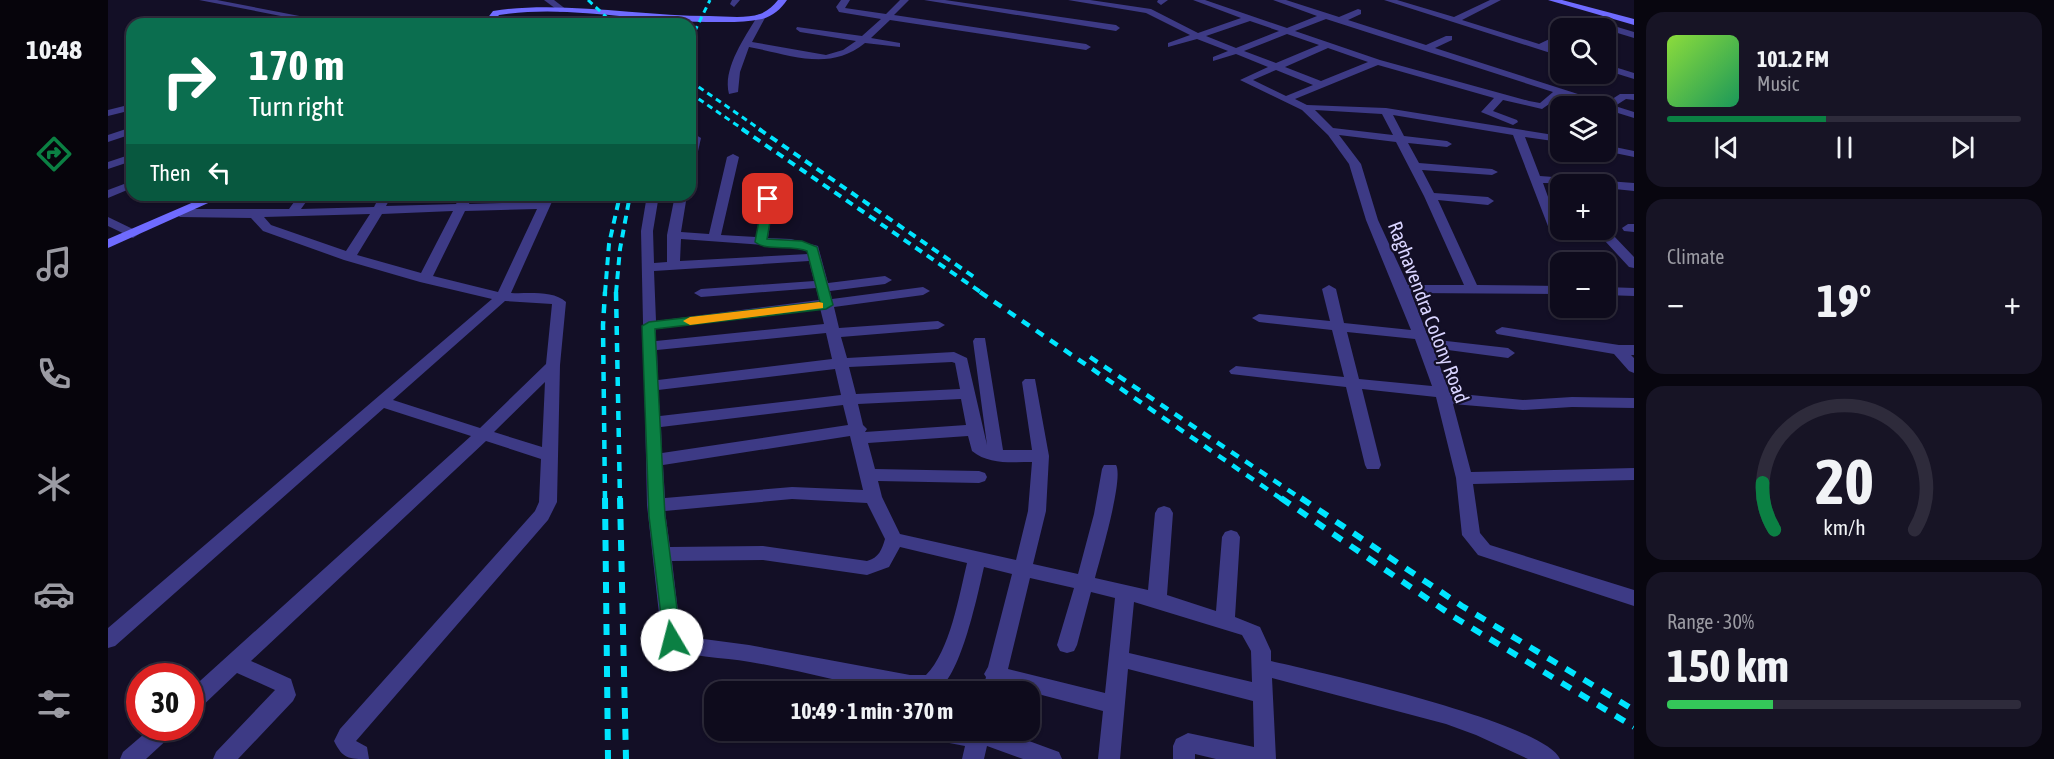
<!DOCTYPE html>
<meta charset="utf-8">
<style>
:root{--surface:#0e0b1c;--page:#171425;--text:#f1f3f6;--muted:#9b9ba3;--line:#2e2b3b;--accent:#0b8043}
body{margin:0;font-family:"Asap Condensed",sans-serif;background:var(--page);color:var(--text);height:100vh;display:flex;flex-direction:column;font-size:22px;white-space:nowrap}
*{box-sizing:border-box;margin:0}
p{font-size:20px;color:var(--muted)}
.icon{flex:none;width:33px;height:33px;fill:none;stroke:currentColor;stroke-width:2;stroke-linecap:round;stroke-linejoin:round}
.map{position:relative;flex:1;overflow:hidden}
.panel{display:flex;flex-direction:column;gap:12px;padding:12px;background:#08060f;width:420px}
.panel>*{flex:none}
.banner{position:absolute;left:18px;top:18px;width:570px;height:183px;border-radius:18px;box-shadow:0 2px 4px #0004,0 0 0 2px var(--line);background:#0b6e4f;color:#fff;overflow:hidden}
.fabs{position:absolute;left:1442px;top:18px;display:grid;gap:12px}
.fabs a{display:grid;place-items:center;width:66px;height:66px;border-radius:12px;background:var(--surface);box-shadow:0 2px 4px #0004,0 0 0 2px var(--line);font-size:30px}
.speed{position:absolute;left:18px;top:663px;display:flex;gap:12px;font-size:30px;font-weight:700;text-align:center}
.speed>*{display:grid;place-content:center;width:78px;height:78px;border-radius:50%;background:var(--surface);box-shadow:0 2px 4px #0004,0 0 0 2px var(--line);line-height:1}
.speed .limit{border:9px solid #d22;background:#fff;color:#111}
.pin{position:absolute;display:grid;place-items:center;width:51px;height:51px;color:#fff;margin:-26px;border-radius:12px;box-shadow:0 3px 9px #0006}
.me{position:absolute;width:66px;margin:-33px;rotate:352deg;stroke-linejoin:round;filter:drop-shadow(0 0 4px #0008)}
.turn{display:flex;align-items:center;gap:21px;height:126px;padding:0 24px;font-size:27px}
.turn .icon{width:78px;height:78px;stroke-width:2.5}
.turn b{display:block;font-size:42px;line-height:51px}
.then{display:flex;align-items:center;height:57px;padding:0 24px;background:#0003;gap:12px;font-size:22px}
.big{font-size:45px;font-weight:700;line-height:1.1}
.panel .tile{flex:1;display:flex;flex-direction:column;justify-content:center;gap:9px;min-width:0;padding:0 21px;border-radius:18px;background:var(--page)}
.panel .dial{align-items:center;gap:0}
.dial svg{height:156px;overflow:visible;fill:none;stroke:var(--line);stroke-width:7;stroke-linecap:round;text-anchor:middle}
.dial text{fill:var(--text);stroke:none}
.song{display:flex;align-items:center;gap:18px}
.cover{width:72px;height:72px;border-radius:9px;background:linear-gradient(135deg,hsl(90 70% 55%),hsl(150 70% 35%))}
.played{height:6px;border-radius:3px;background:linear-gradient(90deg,var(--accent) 45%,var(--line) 45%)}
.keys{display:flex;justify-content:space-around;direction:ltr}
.heat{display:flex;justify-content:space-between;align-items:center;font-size:33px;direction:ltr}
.charge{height:9px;border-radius:4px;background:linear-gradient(90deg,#34c759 30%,var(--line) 0)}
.trip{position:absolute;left:596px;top:681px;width:336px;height:60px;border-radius:18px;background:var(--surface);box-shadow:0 2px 4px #0004,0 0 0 2px var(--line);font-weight:700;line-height:60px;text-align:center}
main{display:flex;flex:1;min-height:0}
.menu{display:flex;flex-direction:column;width:108px;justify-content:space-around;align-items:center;background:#06040b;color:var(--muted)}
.menu .icon{width:42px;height:42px}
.menu .active{color:var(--accent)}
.menu b{font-size:27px;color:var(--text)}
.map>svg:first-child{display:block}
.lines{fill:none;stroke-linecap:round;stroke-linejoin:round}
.street{fill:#3d3a85;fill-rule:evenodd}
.secondary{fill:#6f6bff;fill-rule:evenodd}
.rail-far3{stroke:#00e5ff;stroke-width:3;stroke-dasharray:6 4.5;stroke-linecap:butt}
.rail-far2{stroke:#00e5ff;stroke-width:4;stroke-dasharray:8 6;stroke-linecap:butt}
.rail-far1{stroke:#00e5ff;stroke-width:4.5;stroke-dasharray:9 8;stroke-linecap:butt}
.rail{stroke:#00e5ff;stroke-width:6;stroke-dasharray:11 10;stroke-linecap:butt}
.route{fill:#0b8043;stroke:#07532c;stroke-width:1.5}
.slow{fill:#f59e0b}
.labels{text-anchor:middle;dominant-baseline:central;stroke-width:4.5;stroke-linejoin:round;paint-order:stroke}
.street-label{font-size:20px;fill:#d9d4ff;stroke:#130f26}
</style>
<main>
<nav class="menu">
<b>10:48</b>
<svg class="icon active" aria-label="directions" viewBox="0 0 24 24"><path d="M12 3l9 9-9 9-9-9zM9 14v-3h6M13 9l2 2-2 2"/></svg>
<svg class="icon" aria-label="music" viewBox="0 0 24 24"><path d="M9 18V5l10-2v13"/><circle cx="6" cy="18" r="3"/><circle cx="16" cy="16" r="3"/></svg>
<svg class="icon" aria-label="phone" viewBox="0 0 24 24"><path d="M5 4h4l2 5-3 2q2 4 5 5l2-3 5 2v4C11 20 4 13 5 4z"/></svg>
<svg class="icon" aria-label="climate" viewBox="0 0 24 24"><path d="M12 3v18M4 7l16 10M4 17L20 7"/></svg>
<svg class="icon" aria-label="car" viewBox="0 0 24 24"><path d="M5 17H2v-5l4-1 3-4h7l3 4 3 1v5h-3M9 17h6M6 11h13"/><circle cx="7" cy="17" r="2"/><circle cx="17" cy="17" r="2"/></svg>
<svg class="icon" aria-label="filters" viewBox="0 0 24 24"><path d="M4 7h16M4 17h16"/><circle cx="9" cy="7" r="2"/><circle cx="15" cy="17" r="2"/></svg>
</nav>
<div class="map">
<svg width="1526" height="759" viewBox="0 0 1526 759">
<rect width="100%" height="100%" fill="#130f26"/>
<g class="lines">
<g class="street">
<polygon points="91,0 109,0 233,24 214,24"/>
<polygon points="436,0 446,0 459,10 452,12"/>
<polygon points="624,0 632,0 626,7 622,4"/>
<path d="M733,0H742L737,8L778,14L792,0H801L786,15L978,44L983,47L978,50L782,20L763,38L792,43V47L757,43C721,72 684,55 641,47L632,72L630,92L621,94C614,69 638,35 651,14L658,16L644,42L718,55L735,50L748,41L692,32L688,29L689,27L754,36L773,19L731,12L728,7Z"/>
<polygon points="816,0 837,0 1008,25 1012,28 1008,31"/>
<path d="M960,0H982L1043,9L1090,33L1133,18L1085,0H1097L1179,28L1209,16L1165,0H1178L1231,17L1250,9L1253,10V14L1240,20L1318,45L1338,36H1344V40L1327,48L1498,103L1512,94H1526V100L1518,99L1507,106L1526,112V118L1497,109V106H1489L1454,95L1434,109L1395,100L1385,111L1409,120L1410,122L1405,125L1373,112L1386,98L1270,65L1187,99L1199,105L1278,108L1452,136V142L1417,137L1432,176L1526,183V191L1497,188V184L1435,183L1452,230L1505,235L1526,257V268L1521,267L1497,241L1443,234L1405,135L1285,115L1296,136L1339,141L1344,144L1339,147L1300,143L1311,163L1384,169L1390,172L1384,175L1314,170L1326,193L1380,197L1386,201L1380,205L1330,200L1369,285L1452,286V294L1303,293L1321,339L1400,348L1407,353L1400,358L1325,348L1342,393L1415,400L1464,397L1526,398V408L1464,407L1415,410L1345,404L1363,472L1526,468V480L1365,484L1372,533L1382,545L1526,590V606L1370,555L1354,535L1348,478L1328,397L1254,389L1273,465L1271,469H1259L1257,465L1238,387L1123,374L1121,371L1128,366L1236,377L1224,330L1151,322L1144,318L1151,314L1222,321L1214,289L1221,285L1228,289L1236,323L1303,330L1258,220L1241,164L1220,135L1194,110L1132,80L1160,67L1128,54L1105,61V57L1120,51L1089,39L1060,47V43L1082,35L1038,13ZM1218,19L1445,92L1432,103L1421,101L1272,60L1187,31ZM1142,21L1171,31L1128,48L1098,36ZM1179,34L1211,45L1168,63L1136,51ZM1220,48L1260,62L1213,81L1177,67ZM1168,70L1205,85L1178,96L1145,80ZM1207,110L1274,114L1285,135L1225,128ZM1231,135L1288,142L1316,196L1356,285H1300L1270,220L1253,164ZM1239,332L1307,339L1324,386L1251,379Z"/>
<polygon points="1050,0 1060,0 1053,5 1049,2"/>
<polygon points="1276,0 1289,0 1346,17 1382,0 1393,0 1354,20 1431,44 1452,34 1452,40 1440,46 1452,50 1452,56"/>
<polygon points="1483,19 1526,32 1526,38 1480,24 1479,22"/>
<polygon points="1497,64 1526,73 1526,79 1497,70"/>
<polygon points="24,104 24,110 0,116 0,110"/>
<polygon points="24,127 24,134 0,142 0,135"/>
<polygon points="588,135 593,138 588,160 582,163 582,140"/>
<polygon points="1497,145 1526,151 1526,157 1497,151"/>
<polygon points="24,154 24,161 0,169 0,162"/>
<path d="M625,154L631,157L613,235L648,237L654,199L660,195L664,196L666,199L660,238L683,239L710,246L720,283L777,276L784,280L777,284L722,291L724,299L815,287L822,291L815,295L726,307L731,328L830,321L837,325L830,329L733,337L739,358L846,352L859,358L879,445L865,341L867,338H877L895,450H924L914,382L917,379H927L941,456L938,511L925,564L970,574L986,514L994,469L996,465H1008C1016,478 992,559 987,578L1040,590L1047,513L1050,508L1056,506L1062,508L1065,513L1059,595L1108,611L1114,537L1117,532L1123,530L1129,532L1132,537L1127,617L1152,627L1163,651V661C1210,672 1435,722 1452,759H1420L1368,735L1338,724L1164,678L1168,759H1108L1087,754V759H1065V746L1068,739L1080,733L1146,747L1145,701L1020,669L1012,759H990L995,711L896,685L894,692H874L878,677L876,674L880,667L904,574L876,567C870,593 853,676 830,689C822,694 804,692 794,691C743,686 693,670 642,662C613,657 585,658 557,647L554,641L539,505L533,231L539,195H551L545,231L546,263L559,262V235L567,195H579L573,232L601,234L619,157ZM573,239L682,247L699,251L700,254L572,261ZM701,261L706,281L593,289L586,293L593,297L708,288L711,300L548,321L546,271ZM712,308L716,324L548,341V329ZM718,333L724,359L550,380L549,350ZM844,362L847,363L852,389L748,394L741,367ZM727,369L733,395L552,416L550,390ZM853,399L858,425L757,432L759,429L755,425L750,404ZM735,405L740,425L554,453L553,427ZM742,436L755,490L684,487L557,498L555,465ZM860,436L864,451C881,465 904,462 924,462L920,511L908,560L792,534L774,497L770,481L871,483L877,481L879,477L877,473L871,471L767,469L760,443ZM684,499L759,503L777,539C774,549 771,558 759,561L655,546L562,547L557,511ZM792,547L859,563C851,596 842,651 818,675H802L641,645L573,636L564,561L655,560L759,575L781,567ZM922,578L966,588L949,645L952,651L959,653L966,651L969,645L983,592L1007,598L997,693L900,669ZM1026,602L1134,635L1143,651L1144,682L1021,653Z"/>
<polygon points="24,181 24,188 0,198 0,190"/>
<path d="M191,195H203L193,209L266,207L272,195H284L278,206L348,204L353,195H365L361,204L432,202L435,195H447L403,293C419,294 445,290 458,302L452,365L449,502L440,520L248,741L259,747L261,759C240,759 235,759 226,741L232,729L427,511L431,502L433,459L378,441L143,661L183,679L188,695L185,701L130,759H105L108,752L167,690L129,673L89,711L82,713V690L363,436L276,408L7,646L0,648V628L384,299L312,282L236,260L155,231L143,218L72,217L66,213L72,209H181ZM429,209L390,292L325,276L357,211ZM345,211L313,273L249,255L274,214ZM262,214L238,251L163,225L156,217ZM397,301L444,304L438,364L372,428L285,400ZM437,382L434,447L386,432Z"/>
<polygon points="0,217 29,231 31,234 25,238 0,226"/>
<polygon points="1520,224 1526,224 1526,232 1516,231 1514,228"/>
<polygon points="1497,287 1526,288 1526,296 1497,295"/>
<polygon points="1394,327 1511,345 1526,345 1526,355 1523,355 1526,358 1526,373 1521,371 1506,354 1389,334 1387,331"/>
<polygon points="43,728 67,728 64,735 38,759 12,759 15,752"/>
<polygon points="691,730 724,730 721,737 701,742 694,739"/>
<polygon points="807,730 891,730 951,752 954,759 915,759 879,746 876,759 854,759 857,746 810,737"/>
</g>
<g class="secondary">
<path d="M670,0H679C673,9 665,16 654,19C636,23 617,22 598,22C530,22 459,4 391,15L384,24H375L385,11C451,0 533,16 601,16C617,16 637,19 652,14C660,11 665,6 670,0Z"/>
<polygon points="1440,0 1454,0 1526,19 1526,25"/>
<polygon points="102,195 118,195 0,248 0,239"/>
</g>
<g class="rail-far3">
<polyline points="480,0 506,24"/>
<polyline points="582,41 602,0"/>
<polyline points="582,81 653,130"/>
<polyline points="582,93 636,130"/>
</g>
<g class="rail-far2">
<polyline points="634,129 874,293"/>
<polyline points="651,129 866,277"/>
<polyline points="497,293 501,244 512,195"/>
<polyline points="508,293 512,249 522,195"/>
</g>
<g class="rail-far1">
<polyline points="508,292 512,500"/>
<polyline points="872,292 1175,500"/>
<polyline points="982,357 1195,500"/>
<polyline points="497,500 495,325 497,292"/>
</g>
<g class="rail">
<polyline points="497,498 500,759"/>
<polyline points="512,498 518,759"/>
<polyline points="1173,498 1346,617 1526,727"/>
<polyline points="1193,498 1354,606 1526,710"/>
</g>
</g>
<path class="route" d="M660,196L666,199L659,239L694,241L709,247L725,305L718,309L547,329L557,516L573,640L571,646L564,648L558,646L556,640L541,516L534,326L541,322L712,302L699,251C684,244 659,252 647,242L655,199Z"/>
<polygon class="slow" points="711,302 715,303 715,308 582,325 575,321 582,317"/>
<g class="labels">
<g class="street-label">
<text transform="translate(1321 312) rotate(69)">Raghavendra Colony Road</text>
</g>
</g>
</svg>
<div class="fabs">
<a><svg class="icon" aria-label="search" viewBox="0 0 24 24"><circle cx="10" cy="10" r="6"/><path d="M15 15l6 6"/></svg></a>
<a><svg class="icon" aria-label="layers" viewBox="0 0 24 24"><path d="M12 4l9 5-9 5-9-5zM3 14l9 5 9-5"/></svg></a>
<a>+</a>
<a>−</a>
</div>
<div class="speed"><div class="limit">30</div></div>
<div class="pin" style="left:660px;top:199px;background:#d93025"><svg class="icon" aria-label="arrive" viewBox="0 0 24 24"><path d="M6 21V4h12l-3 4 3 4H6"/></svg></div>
<svg class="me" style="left:564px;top:640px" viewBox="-20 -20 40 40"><circle r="19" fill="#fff"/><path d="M0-13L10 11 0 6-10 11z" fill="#0b8043"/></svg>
<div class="trip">10:49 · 1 min · 370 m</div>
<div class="banner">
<div class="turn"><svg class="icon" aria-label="right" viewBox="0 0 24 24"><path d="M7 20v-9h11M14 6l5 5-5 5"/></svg><div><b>170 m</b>Turn right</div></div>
<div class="then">Then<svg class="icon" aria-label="left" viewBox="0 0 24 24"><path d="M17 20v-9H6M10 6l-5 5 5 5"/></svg></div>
</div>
</div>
<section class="panel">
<div class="tile">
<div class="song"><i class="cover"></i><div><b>101.2 FM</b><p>Music</p></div></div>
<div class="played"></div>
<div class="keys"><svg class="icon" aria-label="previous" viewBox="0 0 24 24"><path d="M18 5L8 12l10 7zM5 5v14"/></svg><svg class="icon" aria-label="pause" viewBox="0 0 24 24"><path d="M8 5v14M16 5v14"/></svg><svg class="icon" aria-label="next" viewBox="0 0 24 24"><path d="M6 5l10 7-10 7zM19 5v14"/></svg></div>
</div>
<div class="tile"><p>Climate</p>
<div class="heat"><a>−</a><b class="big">19°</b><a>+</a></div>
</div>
<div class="tile dial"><svg viewBox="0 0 100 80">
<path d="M14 69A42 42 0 1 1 86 69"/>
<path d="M14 69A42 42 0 0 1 8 45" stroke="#0b8043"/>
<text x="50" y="56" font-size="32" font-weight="700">20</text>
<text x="50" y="72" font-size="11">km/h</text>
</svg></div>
<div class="tile"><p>Range · 30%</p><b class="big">150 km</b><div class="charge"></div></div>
</section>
</main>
